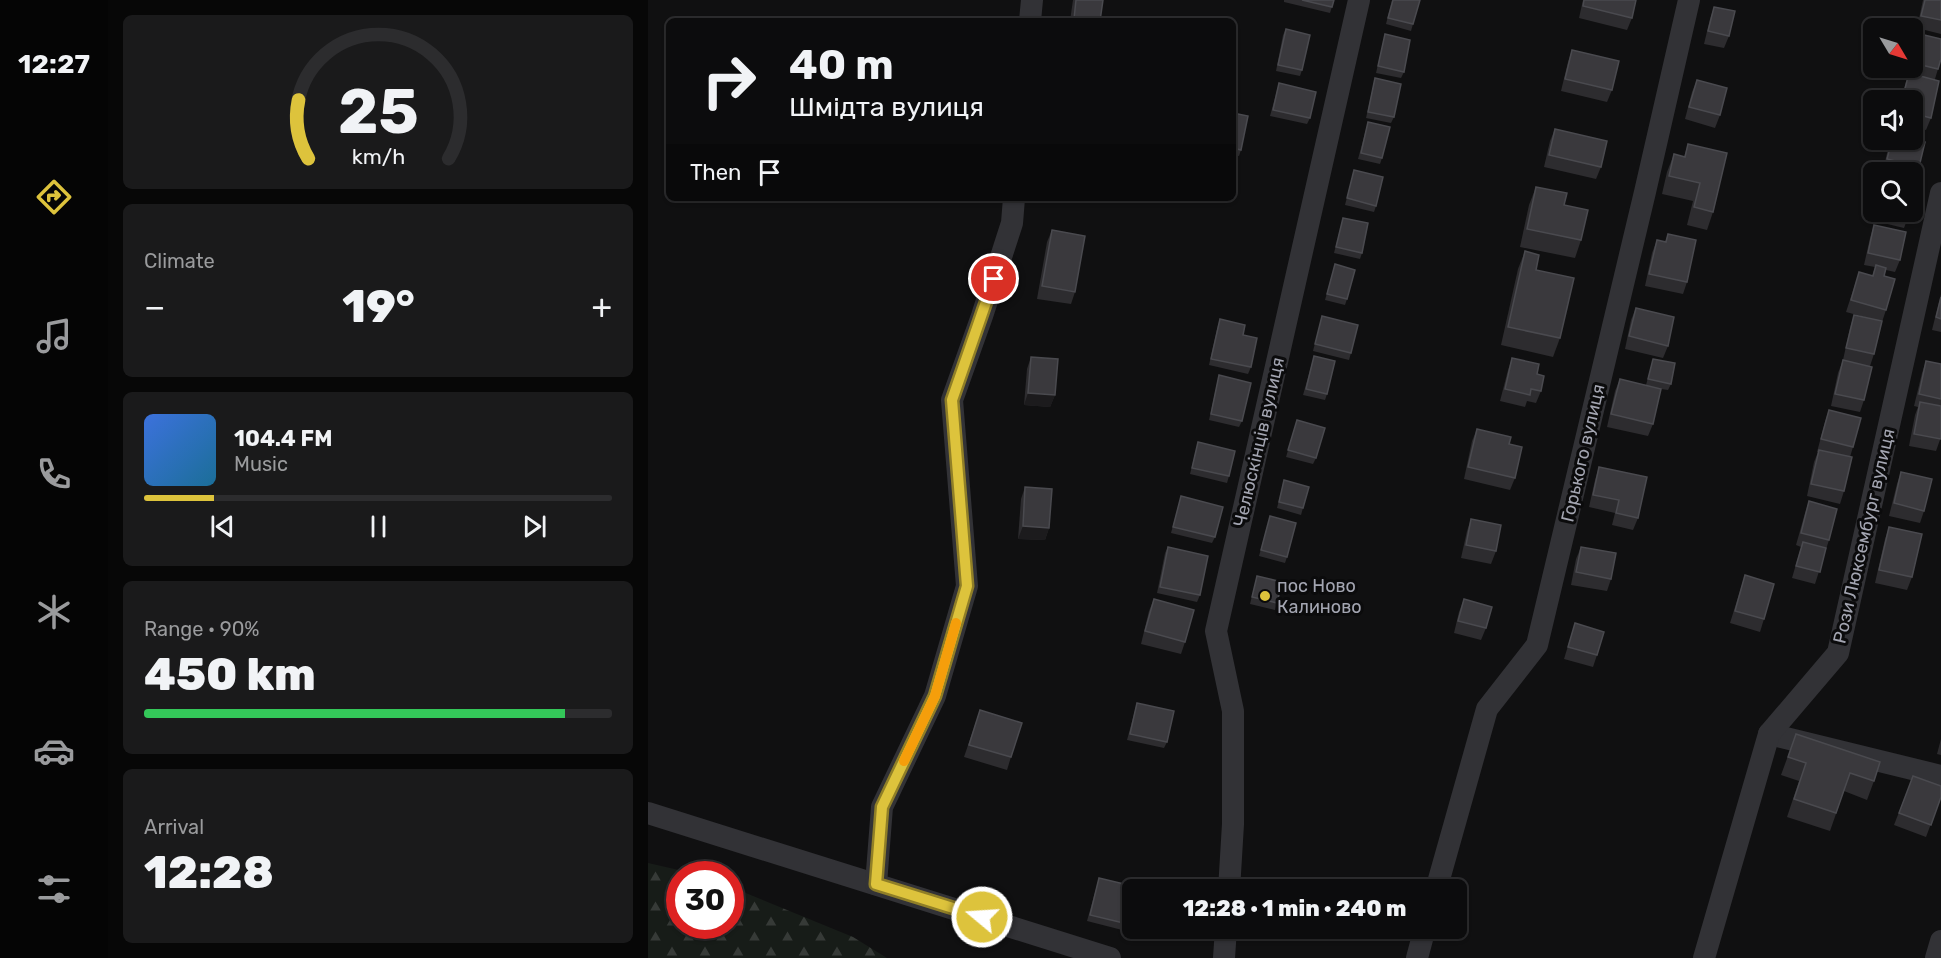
<!DOCTYPE html>
<meta charset="utf-8">
<style>
:root{--surface:#0c0c0d;--page:#1a1a1b;--text:#f1f3f6;--muted:#9a9b9d;--line:#2c2c2e;--accent:#ddc33c}
body{margin:0;font-family:Rubik,sans-serif;background:var(--page);color:var(--text);height:100vh;display:flex;flex-direction:column;font-size:22px;white-space:nowrap}
*{box-sizing:border-box;margin:0}
p{font-size:20px;color:var(--muted)}
.icon{flex:none;width:33px;height:33px;fill:none;stroke:currentColor;stroke-width:2;stroke-linecap:round;stroke-linejoin:round}
.map{position:relative;flex:1;overflow:hidden}
.side{display:flex;flex-direction:column;gap:15px;padding:15px;background:#070707;width:540px}
.side>*{flex:none}
.guide{position:absolute;left:18px;top:18px;width:570px;height:183px;border-radius:9px;box-shadow:0 2px 4px #0004,0 0 0 2px var(--line);background:#0c0c0d;color:var(--text);overflow:hidden}
.needle{width:39px;rotate:128deg}
.tools{position:absolute;left:1215px;top:18px;display:grid;gap:12px}
.tools a{display:grid;place-items:center;width:60px;height:60px;border-radius:9px;background:var(--surface);box-shadow:0 2px 4px #0004,0 0 0 2px var(--line);font-size:30px}
.speed{position:absolute;left:18px;top:861px;display:flex;gap:12px;font-size:30px;font-weight:700;text-align:center}
.speed>*{display:grid;place-content:center;width:78px;height:78px;border-radius:50%;background:var(--surface);box-shadow:0 2px 4px #0004,0 0 0 2px var(--line);line-height:1}
.speed .limit{border:9px solid #d22;background:#fff;color:#111}
.pin{position:absolute;display:grid;place-items:center;width:51px;height:51px;color:#fff;margin:-26px;border:3px solid #fff;border-radius:50%;box-shadow:0 2px 6px #0007}
.me{position:absolute;width:66px;margin:-33px;rotate:288deg;stroke-linejoin:round;filter:drop-shadow(0 0 4px #0008)}
.turn{display:flex;align-items:center;gap:21px;height:126px;padding:0 24px;font-size:27px}
.turn .icon{width:78px;height:78px;stroke-width:2.5}
.turn b{display:block;font-size:42px;line-height:51px}
.then{display:flex;align-items:center;height:57px;padding:0 24px;background:#0003;gap:12px;font-size:22px}
.big{font-size:45px;font-weight:800;line-height:1.1}
.side .widget{flex:1;display:flex;flex-direction:column;justify-content:center;gap:9px;min-width:0;padding:0 21px;border-radius:9px;background:var(--page)}
.side .dial{align-items:center;gap:0}
.dial svg{height:156px;overflow:visible;fill:none;stroke:var(--line);stroke-width:7;stroke-linecap:round;text-anchor:middle}
.dial text{fill:var(--text);stroke:none}
.song{display:flex;align-items:center;gap:18px}
.cover{width:72px;height:72px;border-radius:9px;background:linear-gradient(135deg,hsl(220 70% 55%),hsl(200 70% 35%))}
.played{height:6px;border-radius:3px;background:linear-gradient(90deg,var(--accent) 15%,var(--line) 15%)}
.keys{display:flex;justify-content:space-around;direction:ltr}
.heat{display:flex;justify-content:space-between;align-items:center;font-size:33px;direction:ltr}
.charge{height:9px;border-radius:4px;background:linear-gradient(90deg,#34c759 90%,var(--line) 0)}
.trip{position:absolute;left:474px;top:879px;width:345px;height:60px;border-radius:9px;background:var(--surface);box-shadow:0 2px 4px #0004,0 0 0 2px var(--line);font-weight:800;line-height:60px;text-align:center}
main{display:flex;flex:1;min-height:0}
.menu{display:flex;flex-direction:column;width:108px;justify-content:space-around;align-items:center;background:#050505;color:var(--muted)}
.menu .icon{width:42px;height:42px}
.menu .current{color:var(--accent)}
.menu b{font-size:27px;color:var(--text)}
.map>svg:first-child{display:block}
.forest{fill:url(#forest-firs)}
.lines{fill:none;stroke-linecap:round;stroke-linejoin:round}
.street{stroke:#323236;stroke-width:22}
.wall{fill:#2d2c2f}
.shaded-wall{fill:#1c1b1d}
.building{fill:#3a393d;stroke:#4a4a4f;stroke-width:1.5}
.route-casing{stroke:#907f27;stroke-width:15}
.route{stroke:#ddc33c;stroke-width:10}
.slow{stroke:#f59e0b;stroke-width:10}
.poi-dot{fill:#ddc33c;stroke:#0b0b0c;stroke-width:2}
.labels{text-anchor:middle;dominant-baseline:central;stroke-width:6;stroke-linejoin:round;paint-order:stroke}
.street-label{font-size:18px;fill:#a3a5b1;stroke:#0b0b0c}
.poi-label{font-size:18px;fill:#a3a5b1;stroke:#0b0b0c;text-anchor:start}
</style>
<main>
<nav class="menu">
<b>12:27</b>
<svg class="icon current" aria-label="directions" viewBox="0 0 24 24"><path d="M12 3l9 9-9 9-9-9zM9 14v-3h6M13 9l2 2-2 2"/></svg>
<svg class="icon" aria-label="music" viewBox="0 0 24 24"><path d="M9 18V5l10-2v13"/><circle cx="6" cy="18" r="3"/><circle cx="16" cy="16" r="3"/></svg>
<svg class="icon" aria-label="phone" viewBox="0 0 24 24"><path d="M5 4h4l2 5-3 2q2 4 5 5l2-3 5 2v4C11 20 4 13 5 4z"/></svg>
<svg class="icon" aria-label="climate" viewBox="0 0 24 24"><path d="M12 3v18M4 7l16 10M4 17L20 7"/></svg>
<svg class="icon" aria-label="car" viewBox="0 0 24 24"><path d="M5 17H2v-5l4-1 3-4h7l3 4 3 1v5h-3M9 17h6M6 11h13"/><circle cx="7" cy="17" r="2"/><circle cx="17" cy="17" r="2"/></svg>
<svg class="icon" aria-label="filters" viewBox="0 0 24 24"><path d="M4 7h16M4 17h16"/><circle cx="9" cy="7" r="2"/><circle cx="15" cy="17" r="2"/></svg>
</nav>
<section class="side">
<div class="widget dial"><svg viewBox="0 0 100 80">
<path d="M14 69A42 42 0 1 1 86 69"/>
<path d="M14 69A42 42 0 0 1 9 39" stroke="#ddc33c"/>
<text x="50" y="56" font-size="32" font-weight="700">25</text>
<text x="50" y="72" font-size="11">km/h</text>
</svg></div>
<div class="widget"><p>Climate</p>
<div class="heat"><a>−</a><b class="big">19°</b><a>+</a></div>
</div>
<div class="widget">
<div class="song"><i class="cover"></i><div><b>104.4 FM</b><p>Music</p></div></div>
<div class="played"></div>
<div class="keys"><svg class="icon" aria-label="previous" viewBox="0 0 24 24"><path d="M18 5L8 12l10 7zM5 5v14"/></svg><svg class="icon" aria-label="pause" viewBox="0 0 24 24"><path d="M8 5v14M16 5v14"/></svg><svg class="icon" aria-label="next" viewBox="0 0 24 24"><path d="M6 5l10 7-10 7zM19 5v14"/></svg></div>
</div>
<div class="widget"><p>Range · 90%</p><b class="big">450 km</b><div class="charge"></div></div>
<div class="widget"><p>Arrival</p><b class="big">12:28</b></div>
</section>
<div class="map">
<svg width="1293" height="958" viewBox="0 0 1293 958">
<defs>
<pattern id="forest-firs" width="22" height="20" patternUnits="userSpaceOnUse" patternTransform="scale(1.5)"><rect width="22" height="20" fill="#171c18"/><path d="M5 1l3.5 6h-7zM16 11l3.5 6h-7z" fill="#363a37"/></pattern>
</defs>
<rect width="100%" height="100%" fill="#101011"/>
<polygon class="forest" points="0,863 48,874 32,874 32,926 82,926 83,887 205,937 239,958 0,958"/>
<g class="lines">
<g class="street">
<polyline points="382,21 384,0"/>
<polyline points="1121,734 1293,776"/>
<polyline points="0,813 462,958"/>
<polyline points="228,884 234,807 287,696 319,586 304,400 334,316 364,223 366,198"/>
<polyline points="581,890 585,824 585,711 568,631 711,0"/>
<polyline points="788,890 839,709 889,645 997,192 1041,0"/>
<polyline points="576,958 578,928"/>
<polyline points="769,958 777,928"/>
<polyline points="1056,958 1121,734 1190,653 1293,193"/>
<polyline points="1288,958 1293,941"/>
</g>
</g>
<g class="wall">
<polygon points="425,0 455,0 452,21 422,21"/>
<polygon points="636,0 686,0 682,13 636,2"/>
<polygon points="744,0 772,0 763,31 738,24"/>
<polygon points="935,0 988,0 984,18 979,30 931,18"/>
<polygon points="1275,0 1293,0 1293,34 1269,28"/>
<polygon points="1066,7 1081,36 1076,48 1056,44 1062,19"/>
<polygon points="638,29 654,70 652,76 628,71 635,35"/>
<polygon points="737,34 756,72 753,78 728,73"/>
<polygon points="1272,34 1290,69 1287,79 1283,118 1278,130 1264,127 1264,100 1253,100 1262,68 1264,68 1264,58"/>
<polygon points="924,50 964,90 959,102 913,91 920,62"/>
<polygon points="727,78 746,117 743,123 718,118"/>
<polygon points="1049,80 1072,115 1067,128 1037,119 1044,92"/>
<polygon points="631,83 662,118 659,124 622,116"/>
<polygon points="585,113 593,150 591,156 585,155"/>
<polygon points="720,122 734,158 732,164 710,159"/>
<polygon points="907,129 953,167 948,179 896,167 902,141"/>
<polygon points="1242,140 1269,140 1271,167 1267,179 1264,179 1264,172 1239,172 1235,171"/>
<polygon points="1040,144 1065,212 1059,230 1039,225 1045,201 1014,194 1019,172 1026,154 1036,157"/>
<polygon points="706,170 728,206 726,212 697,205"/>
<polygon points="888,187 916,205 933,240 927,258 872,247 881,205"/>
<polygon points="1226,211 1262,212 1256,228 1223,220"/>
<polygon points="695,218 714,253 712,259 686,253"/>
<polygon points="1226,225 1252,260 1247,272 1238,270 1236,276 1238,310 1234,322 1226,354 1222,366 1216,400 1212,412 1183,406 1190,373 1195,360 1202,328 1206,315 1228,320 1198,312 1211,272 1224,276 1227,267 1216,265 1222,238"/>
<polygon points="404,230 427,292 423,304 389,299 399,242"/>
<polygon points="1020,234 1039,282 1035,294 997,286 1004,253 1009,240 1017,242"/>
<polygon points="877,251 888,270 912,338 905,357 853,345 870,269"/>
<polygon points="687,264 699,299 697,305 677,300"/>
<polygon points="1293,294 1293,332 1284,330"/>
<polygon points="988,308 1020,346 1015,358 977,349 983,320"/>
<polygon points="674,316 703,353 701,360 665,351"/>
<polygon points="572,319 595,335 603,367 600,374 561,365 570,325"/>
<polygon points="666,356 679,394 677,400 655,395"/>
<polygon points="383,357 407,395 402,407 376,405 379,369"/>
<polygon points="864,358 889,374 893,391 888,403 879,401 877,407 852,401 860,370"/>
<polygon points="1005,359 1023,384 1020,390 1013,389 1005,424 1000,436 959,427 967,391 972,379 998,385"/>
<polygon points="1278,361 1293,364 1293,437 1288,451 1261,446 1267,415 1270,407 1266,406 1274,373"/>
<polygon points="571,375 594,421 591,427 561,420"/>
<polygon points="1181,410 1205,447 1202,457 1196,491 1192,504 1159,496 1166,462 1170,452 1169,452 1177,422"/>
<polygon points="649,420 668,458 665,464 638,457"/>
<polygon points="829,429 861,444 867,478 862,490 816,479 824,441"/>
<polygon points="550,442 581,476 579,483 542,474"/>
<polygon points="951,467 990,518 985,530 964,525 967,513 941,507 947,480"/>
<polygon points="1253,472 1276,511 1272,523 1241,516 1249,484"/>
<polygon points="636,480 655,508 653,515 629,508"/>
<polygon points="377,487 401,528 397,540 370,539 373,499"/>
<polygon points="533,496 567,537 564,543 523,533"/>
<polygon points="1161,501 1181,540 1167,584 1144,578 1153,547 1148,545 1157,513"/>
<polygon points="622,516 639,557 637,563 611,556"/>
<polygon points="823,519 848,551 843,564 813,558 819,531"/>
<polygon points="1241,527 1264,577 1259,590 1227,583 1237,539"/>
<polygon points="520,547 552,595 549,602 509,593 517,553"/>
<polygon points="933,547 963,579 959,591 923,585 928,559"/>
<polygon points="1097,575 1116,619 1112,632 1082,623"/>
<polygon points="609,576 629,603 627,610 602,604"/>
<polygon points="506,599 537,642 533,654 493,644 501,611"/>
<polygon points="816,599 838,628 833,640 806,633 811,612"/>
<polygon points="927,623 949,655 945,667 916,659"/>
<polygon points="489,703 519,742 516,748 479,740"/>
<polygon points="332,710 363,757 359,770 316,757"/>
<polygon points="1148,734 1226,781 1219,800 1196,791 1182,831 1139,817 1151,781 1133,775"/>
<polygon points="1293,739 1293,755 1289,754"/>
<polygon points="1265,776 1293,797 1278,837 1246,825"/>
<polygon points="451,878 484,924 482,932 439,921"/>
</g>
<g class="shaded-wall">
<polygon points="426,19 446,21 425,21"/>
<polygon points="380,393 407,395 402,407 376,405"/>
<polygon points="375,526 401,528 397,540 370,539"/>
</g>
<g class="building">
<polygon points="428,0 455,0 452,21 426,19"/>
<polygon points="654,0 686,0 684,7"/>
<polygon points="745,0 772,0 765,24 740,18"/>
<polygon points="936,0 988,0 984,18 935,6"/>
<polygon points="1277,0 1293,0 1293,20 1273,16"/>
<polygon points="1066,7 1087,11 1081,36 1060,31"/>
<polygon points="638,29 662,35 654,70 630,65"/>
<polygon points="737,34 762,40 756,72 730,66"/>
<polygon points="1272,34 1293,39 1293,59 1290,69 1265,63"/>
<polygon points="924,50 971,61 964,90 917,79"/>
<polygon points="1261,73 1291,81 1283,118 1264,113 1264,100 1254,100"/>
<polygon points="727,78 753,84 746,117 720,112"/>
<polygon points="1049,80 1079,88 1072,115 1041,107"/>
<polygon points="631,83 668,92 662,118 625,110"/>
<polygon points="585,113 600,116 593,150 585,148"/>
<polygon points="720,122 742,127 734,158 713,153"/>
<polygon points="907,129 959,141 953,167 901,155"/>
<polygon points="1264,133 1270,134 1269,140 1277,142 1271,167 1239,159 1244,140 1264,140"/>
<polygon points="1040,144 1079,153 1065,212 1046,207 1052,183 1021,176 1026,154 1037,157"/>
<polygon points="706,170 735,177 728,206 699,198"/>
<polygon points="888,187 919,193 916,205 940,210 933,240 879,229"/>
<polygon points="1264,188 1267,189 1264,200"/>
<polygon points="1245,212 1262,212 1261,215"/>
<polygon points="695,218 720,223 714,253 688,247"/>
<polygon points="1226,225 1258,232 1252,260 1220,253"/>
<polygon points="404,230 437,236 427,292 394,286"/>
<polygon points="1020,234 1048,240 1039,282 1001,274 1009,240 1018,242"/>
<polygon points="877,251 891,255 888,270 926,278 912,338 860,327"/>
<polygon points="687,264 707,270 699,299 679,294"/>
<polygon points="1228,265 1238,268 1236,276 1247,279 1238,310 1203,300 1211,272 1225,276"/>
<polygon points="1293,297 1293,319 1288,317"/>
<polygon points="988,308 1026,317 1020,346 981,336"/>
<polygon points="1206,315 1234,321 1226,354 1198,348"/>
<polygon points="674,316 710,325 703,353 667,344"/>
<polygon points="572,319 597,325 595,335 609,338 603,367 563,359"/>
<polygon points="666,356 687,361 679,394 658,389"/>
<polygon points="383,357 410,359 407,395 380,393"/>
<polygon points="864,358 891,364 889,374 896,376 893,391 883,389 882,395 857,389"/>
<polygon points="1005,359 1027,363 1023,384 1000,379"/>
<polygon points="1195,360 1224,367 1216,400 1187,394"/>
<polygon points="1278,361 1293,364 1293,399 1271,394"/>
<polygon points="571,375 603,383 594,421 563,414"/>
<polygon points="972,379 1013,389 1005,424 963,414"/>
<polygon points="1272,402 1293,406 1293,439 1266,434"/>
<polygon points="1181,410 1213,418 1205,447 1173,439"/>
<polygon points="649,420 677,428 668,458 640,450"/>
<polygon points="829,429 863,437 861,444 874,447 867,478 820,467"/>
<polygon points="550,442 587,451 581,476 544,468"/>
<polygon points="1171,450 1204,457 1196,491 1163,484"/>
<polygon points="951,467 999,477 990,518 968,513 971,500 945,495"/>
<polygon points="1253,472 1284,479 1276,511 1246,503"/>
<polygon points="636,480 661,487 655,508 631,502"/>
<polygon points="377,487 404,489 401,528 375,526"/>
<polygon points="533,496 575,507 567,537 525,527"/>
<polygon points="1161,501 1189,509 1181,540 1153,533"/>
<polygon points="622,516 648,523 639,557 613,550"/>
<polygon points="823,519 853,525 848,551 818,545"/>
<polygon points="1241,527 1274,534 1264,577 1231,570"/>
<polygon points="1155,542 1178,548 1172,572 1148,566"/>
<polygon points="520,547 560,556 552,595 512,587"/>
<polygon points="933,547 968,553 963,579 928,572"/>
<polygon points="1097,575 1126,584 1116,619 1087,611"/>
<polygon points="609,576 634,582 629,603 604,597"/>
<polygon points="506,599 546,610 537,642 497,631"/>
<polygon points="816,599 844,607 838,628 810,621"/>
<polygon points="927,623 956,632 949,655 920,647"/>
<polygon points="489,703 526,711 519,742 482,734"/>
<polygon points="332,710 374,723 363,757 321,745"/>
<polygon points="1148,734 1232,762 1226,781 1202,773 1188,813 1146,799 1158,763 1140,757"/>
<polygon points="1265,776 1293,786 1293,797 1283,825 1251,813"/>
<polygon points="451,878 493,888 493,890 484,890 484,925 442,915"/>
</g>
<g class="lines">
<defs>
<polyline id="route" points="334,917 228,884 234,807 287,696 319,586 304,400 346,279"/>
</defs>
<use href="#route" class="route-casing"/>
<use href="#route" class="route"/>
<polyline class="slow" points="256,761 287,696 308,623"/>
</g>
<circle class="poi-dot" cx="617" cy="596" r="6"/>
<g class="labels">
<g class="street-label">
<text transform="translate(611 442) rotate(-77)">Челюскінців вулиця</text>
<text transform="translate(935 453) rotate(-77)">Горького вулиця</text>
<text transform="translate(1216 536) rotate(-77)">Рози Люксембург вулиця</text>
</g>
<g class="poi-label">
<text x="629" y="586">пос Ново<tspan x="629" dy="21">Калиново</tspan></text>
</g>
</g>
</svg>
<div class="tools">
<a><svg class="needle" viewBox="-14 -14 28 28"><path d="M0-13l5 13h-10z" fill="#e53935"/><path d="M0 13l5-13h-10z" fill="#9a9b9d"/></svg></a>
<a><svg class="icon" aria-label="sound" viewBox="0 0 24 24"><path d="M4 9h4l5-4v14l-5-4H4zM17 9q2 3 0 6"/></svg></a>
<a><svg class="icon" aria-label="search" viewBox="0 0 24 24"><circle cx="10" cy="10" r="6"/><path d="M15 15l6 6"/></svg></a>
</div>
<div class="speed"><div class="limit">30</div></div>
<div class="pin" style="left:346px;top:279px;background:#d93025"><svg class="icon" aria-label="arrive" viewBox="0 0 24 24"><path d="M6 21V4h12l-3 4 3 4H6"/></svg></div>
<svg class="me" style="left:334px;top:917px" viewBox="-20 -20 40 40"><circle r="17" fill="#ddc33c" stroke="#fff" stroke-width="3"/><path d="M0-11L8 9 0 5-8 9z" fill="#fff"/></svg>
<div class="trip">12:28 · 1 min · 240 m</div>
<div class="guide">
<div class="turn"><svg class="icon" aria-label="right" viewBox="0 0 24 24"><path d="M7 20v-9h11M14 6l5 5-5 5"/></svg><div><b>40 m</b>Шмідта вулиця</div></div>
<div class="then">Then<svg class="icon" aria-label="arrive" viewBox="0 0 24 24"><path d="M6 21V4h12l-3 4 3 4H6"/></svg></div>
</div>
</div>
</main>
